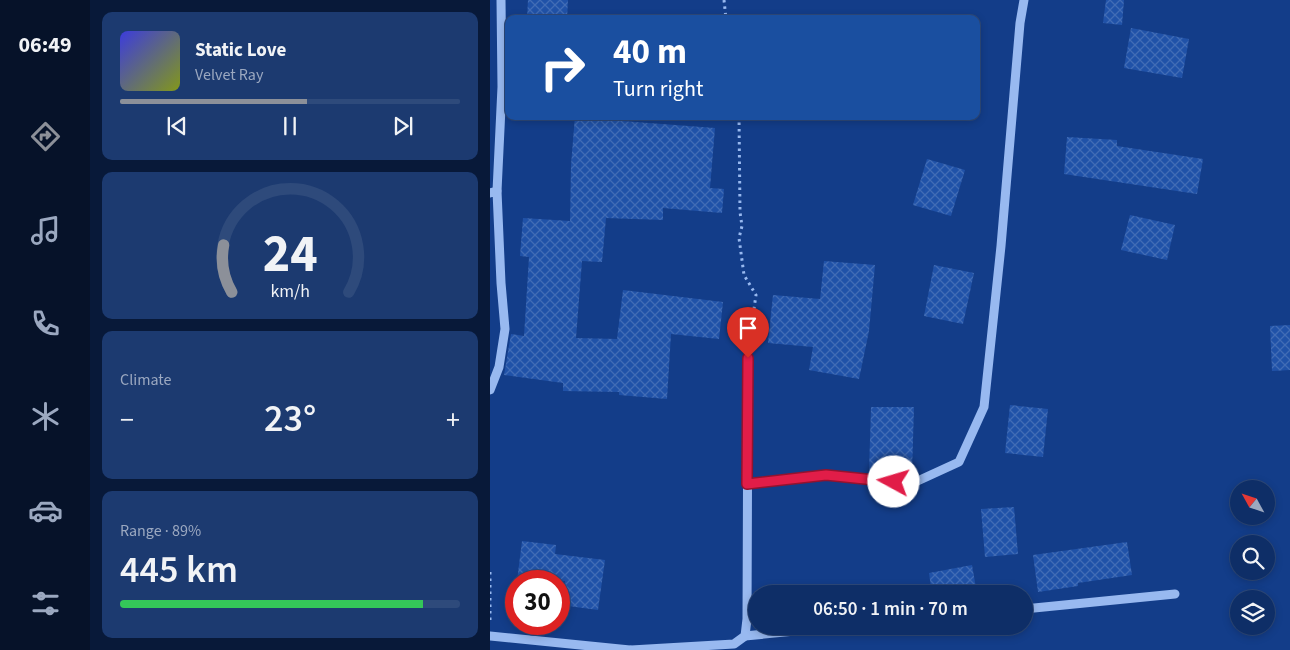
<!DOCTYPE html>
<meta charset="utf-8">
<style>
:root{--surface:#0e2e67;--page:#1c3a70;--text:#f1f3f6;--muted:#9ba8c0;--line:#2e4a7b;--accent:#8c9099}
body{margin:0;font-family:"Source Sans 3",sans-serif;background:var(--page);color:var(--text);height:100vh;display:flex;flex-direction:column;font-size:19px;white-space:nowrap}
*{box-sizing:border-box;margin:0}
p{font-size:16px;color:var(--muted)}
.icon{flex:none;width:28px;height:28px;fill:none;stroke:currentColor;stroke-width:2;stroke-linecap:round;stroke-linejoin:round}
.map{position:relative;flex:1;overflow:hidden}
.details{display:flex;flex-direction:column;gap:12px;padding:12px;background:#081939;width:400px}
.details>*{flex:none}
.guide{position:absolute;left:15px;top:15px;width:475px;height:105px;border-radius:10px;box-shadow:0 2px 8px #0003,0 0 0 1px var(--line);background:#1a4fa0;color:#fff;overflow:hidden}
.needle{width:32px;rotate:310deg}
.tools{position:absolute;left:740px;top:480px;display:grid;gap:10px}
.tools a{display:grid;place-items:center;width:45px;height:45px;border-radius:50%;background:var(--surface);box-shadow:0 2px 8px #0003,0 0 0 1px var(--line);font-size:25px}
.speed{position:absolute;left:15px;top:570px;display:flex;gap:10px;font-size:25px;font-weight:700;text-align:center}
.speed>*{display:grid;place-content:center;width:65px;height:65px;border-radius:50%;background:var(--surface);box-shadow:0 2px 8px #0003,0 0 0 1px var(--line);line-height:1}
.speed .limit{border:8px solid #d22;background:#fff;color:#111}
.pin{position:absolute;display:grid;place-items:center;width:42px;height:42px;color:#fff;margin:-51px -21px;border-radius:50% 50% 50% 0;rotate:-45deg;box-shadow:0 0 5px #0007}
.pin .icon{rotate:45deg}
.me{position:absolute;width:55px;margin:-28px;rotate:276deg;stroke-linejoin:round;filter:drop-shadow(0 0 4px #0008)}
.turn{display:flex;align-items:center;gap:18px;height:105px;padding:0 25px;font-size:22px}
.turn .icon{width:65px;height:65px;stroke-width:2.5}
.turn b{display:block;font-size:35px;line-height:42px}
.big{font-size:38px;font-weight:600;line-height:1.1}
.details .widget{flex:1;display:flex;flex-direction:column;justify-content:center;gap:8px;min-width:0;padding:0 18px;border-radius:10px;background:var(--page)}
.details .dial{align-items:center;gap:0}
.dial svg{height:130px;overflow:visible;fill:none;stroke:var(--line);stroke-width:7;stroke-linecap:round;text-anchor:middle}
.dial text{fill:var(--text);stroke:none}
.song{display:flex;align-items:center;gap:15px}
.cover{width:60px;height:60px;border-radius:8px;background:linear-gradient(135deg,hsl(240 70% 55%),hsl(70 70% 35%))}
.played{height:5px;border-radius:2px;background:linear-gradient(90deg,var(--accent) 55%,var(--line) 55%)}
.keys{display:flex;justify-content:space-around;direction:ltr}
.heat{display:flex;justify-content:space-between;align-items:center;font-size:28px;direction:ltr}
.charge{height:8px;border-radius:4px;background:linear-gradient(90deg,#34c759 89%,var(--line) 0)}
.trip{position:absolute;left:258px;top:585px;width:285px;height:50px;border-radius:25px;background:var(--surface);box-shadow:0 2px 8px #0003,0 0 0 1px var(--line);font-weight:600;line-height:50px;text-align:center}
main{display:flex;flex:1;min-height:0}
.dock{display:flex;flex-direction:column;width:90px;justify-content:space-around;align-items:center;background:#061229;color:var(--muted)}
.dock .icon{width:35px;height:35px}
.dock .on{color:var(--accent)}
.dock b{font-size:22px;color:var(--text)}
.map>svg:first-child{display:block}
.building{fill:url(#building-cross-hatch)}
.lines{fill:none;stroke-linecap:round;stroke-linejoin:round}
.path{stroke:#98b9f0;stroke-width:3;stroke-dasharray:2.5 4;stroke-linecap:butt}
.minor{stroke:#98b9f0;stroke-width:9}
.route-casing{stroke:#92132f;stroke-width:12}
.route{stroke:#e11d48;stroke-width:9}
</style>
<main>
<nav class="dock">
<b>06:49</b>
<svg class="icon on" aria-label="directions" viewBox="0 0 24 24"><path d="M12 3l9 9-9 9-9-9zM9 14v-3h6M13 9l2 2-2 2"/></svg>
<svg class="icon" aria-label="music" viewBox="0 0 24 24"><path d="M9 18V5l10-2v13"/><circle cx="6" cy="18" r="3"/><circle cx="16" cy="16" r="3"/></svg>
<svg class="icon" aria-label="phone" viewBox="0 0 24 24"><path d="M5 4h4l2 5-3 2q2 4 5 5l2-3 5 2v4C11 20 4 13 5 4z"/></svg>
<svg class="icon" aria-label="climate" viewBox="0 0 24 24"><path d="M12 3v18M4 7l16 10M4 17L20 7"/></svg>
<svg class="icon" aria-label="car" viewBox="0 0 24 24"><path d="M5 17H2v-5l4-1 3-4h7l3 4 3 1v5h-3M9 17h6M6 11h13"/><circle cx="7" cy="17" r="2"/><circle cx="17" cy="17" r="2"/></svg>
<svg class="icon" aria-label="filters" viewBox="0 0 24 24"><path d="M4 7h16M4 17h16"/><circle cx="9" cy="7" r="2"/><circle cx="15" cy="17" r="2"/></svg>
</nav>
<section class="details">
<div class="widget">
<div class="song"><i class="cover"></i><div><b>Static Love</b><p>Velvet Ray</p></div></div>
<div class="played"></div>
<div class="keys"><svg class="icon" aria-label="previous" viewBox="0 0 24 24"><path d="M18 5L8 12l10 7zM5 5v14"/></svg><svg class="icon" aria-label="pause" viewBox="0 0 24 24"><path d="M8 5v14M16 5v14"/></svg><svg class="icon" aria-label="next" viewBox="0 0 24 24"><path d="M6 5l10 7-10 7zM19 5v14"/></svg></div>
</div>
<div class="widget dial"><svg viewBox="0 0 100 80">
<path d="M14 69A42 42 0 1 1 86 69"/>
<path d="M14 69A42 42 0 0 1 9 40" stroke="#8c9099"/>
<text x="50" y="56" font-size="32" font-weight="700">24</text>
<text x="50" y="72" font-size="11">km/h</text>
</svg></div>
<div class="widget"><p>Climate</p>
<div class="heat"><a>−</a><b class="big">23°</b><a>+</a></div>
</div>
<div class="widget"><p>Range · 89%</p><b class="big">445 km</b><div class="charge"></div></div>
</section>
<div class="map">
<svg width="800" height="650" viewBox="0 0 800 650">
<defs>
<pattern id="building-cross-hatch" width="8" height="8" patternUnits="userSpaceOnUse" patternTransform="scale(1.25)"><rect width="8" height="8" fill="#2052a8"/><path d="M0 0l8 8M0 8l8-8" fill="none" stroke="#416cb5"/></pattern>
</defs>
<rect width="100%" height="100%" fill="#133d89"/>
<g class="building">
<polygon points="38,0 78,0 77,19 37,19"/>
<polygon points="616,0 634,0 632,25 613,23"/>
<polygon points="641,28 699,39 692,78 634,68"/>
<polygon points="85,116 119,117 119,120 225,128 220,188 234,189 232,213 173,208 173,220 116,218 112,262 92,261 86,338 127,339 133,290 233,302 229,339 181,334 177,399 129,395 129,392 73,391 73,383 14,375 21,334 34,336 39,257 30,256 33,218 80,221 81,165"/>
<polygon points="577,137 627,140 627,146 713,159 707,194 574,174"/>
<polygon points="437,159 475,170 461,216 423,205"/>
<polygon points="640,215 685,225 677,260 631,250"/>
<polygon points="334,261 385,265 379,331 369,379 319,370 323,347 278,343 283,295 330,299"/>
<polygon points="444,265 484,273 473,324 434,316"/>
<polygon points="800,325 800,370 782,371 780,326"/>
<polygon points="520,405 558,409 553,457 515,453"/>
<polygon points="381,407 424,407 422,473 379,472"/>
<polygon points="524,507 528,554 495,557 491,509"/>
<polygon points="32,541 66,545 65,554 115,560 108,610 71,605 75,581 27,581"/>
<polygon points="637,542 642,575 588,583 588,586 548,592 543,555"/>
<polygon points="482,565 487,594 442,594 439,573"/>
</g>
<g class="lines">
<g class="path">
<polyline points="234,0 236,19"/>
<polyline points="249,116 250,212 252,226 249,238 254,275 266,295 259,343"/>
<polyline points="0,572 0,620"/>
</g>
<g class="minor">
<polyline points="7,191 12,87 11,0"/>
<polyline points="0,193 7,191 11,283 15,329 9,367 0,390"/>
<polyline points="257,483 336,475 421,484 469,462 494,407 511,246 530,23 534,0"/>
<polyline points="534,609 685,594"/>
<polyline points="0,636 140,650"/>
<polyline points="255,636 356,626"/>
<polyline points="141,650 244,644 255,636 257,619 258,358"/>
</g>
</g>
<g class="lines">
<defs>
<polyline id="route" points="258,358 257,484 336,475 404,482"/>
</defs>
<use href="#route" class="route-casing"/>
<use href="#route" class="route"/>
</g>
</svg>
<div class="tools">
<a><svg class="needle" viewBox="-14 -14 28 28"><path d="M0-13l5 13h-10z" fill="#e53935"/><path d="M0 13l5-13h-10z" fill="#9ba8c0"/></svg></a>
<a><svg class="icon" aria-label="search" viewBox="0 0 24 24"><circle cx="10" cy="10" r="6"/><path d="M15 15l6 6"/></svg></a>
<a><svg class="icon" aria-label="layers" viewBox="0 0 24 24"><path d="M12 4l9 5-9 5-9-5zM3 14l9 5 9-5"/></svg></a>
</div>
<div class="speed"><div class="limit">30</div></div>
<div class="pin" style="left:258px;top:358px;background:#d93025"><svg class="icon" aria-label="arrive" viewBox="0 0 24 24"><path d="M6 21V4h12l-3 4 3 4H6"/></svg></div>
<svg class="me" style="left:404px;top:482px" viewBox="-20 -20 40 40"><circle r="19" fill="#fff"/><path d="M0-13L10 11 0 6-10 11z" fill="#e11d48"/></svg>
<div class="trip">06:50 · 1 min · 70 m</div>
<div class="guide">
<div class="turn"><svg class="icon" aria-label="right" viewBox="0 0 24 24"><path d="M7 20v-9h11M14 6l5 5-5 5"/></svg><div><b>40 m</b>Turn right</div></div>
</div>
</div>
</main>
